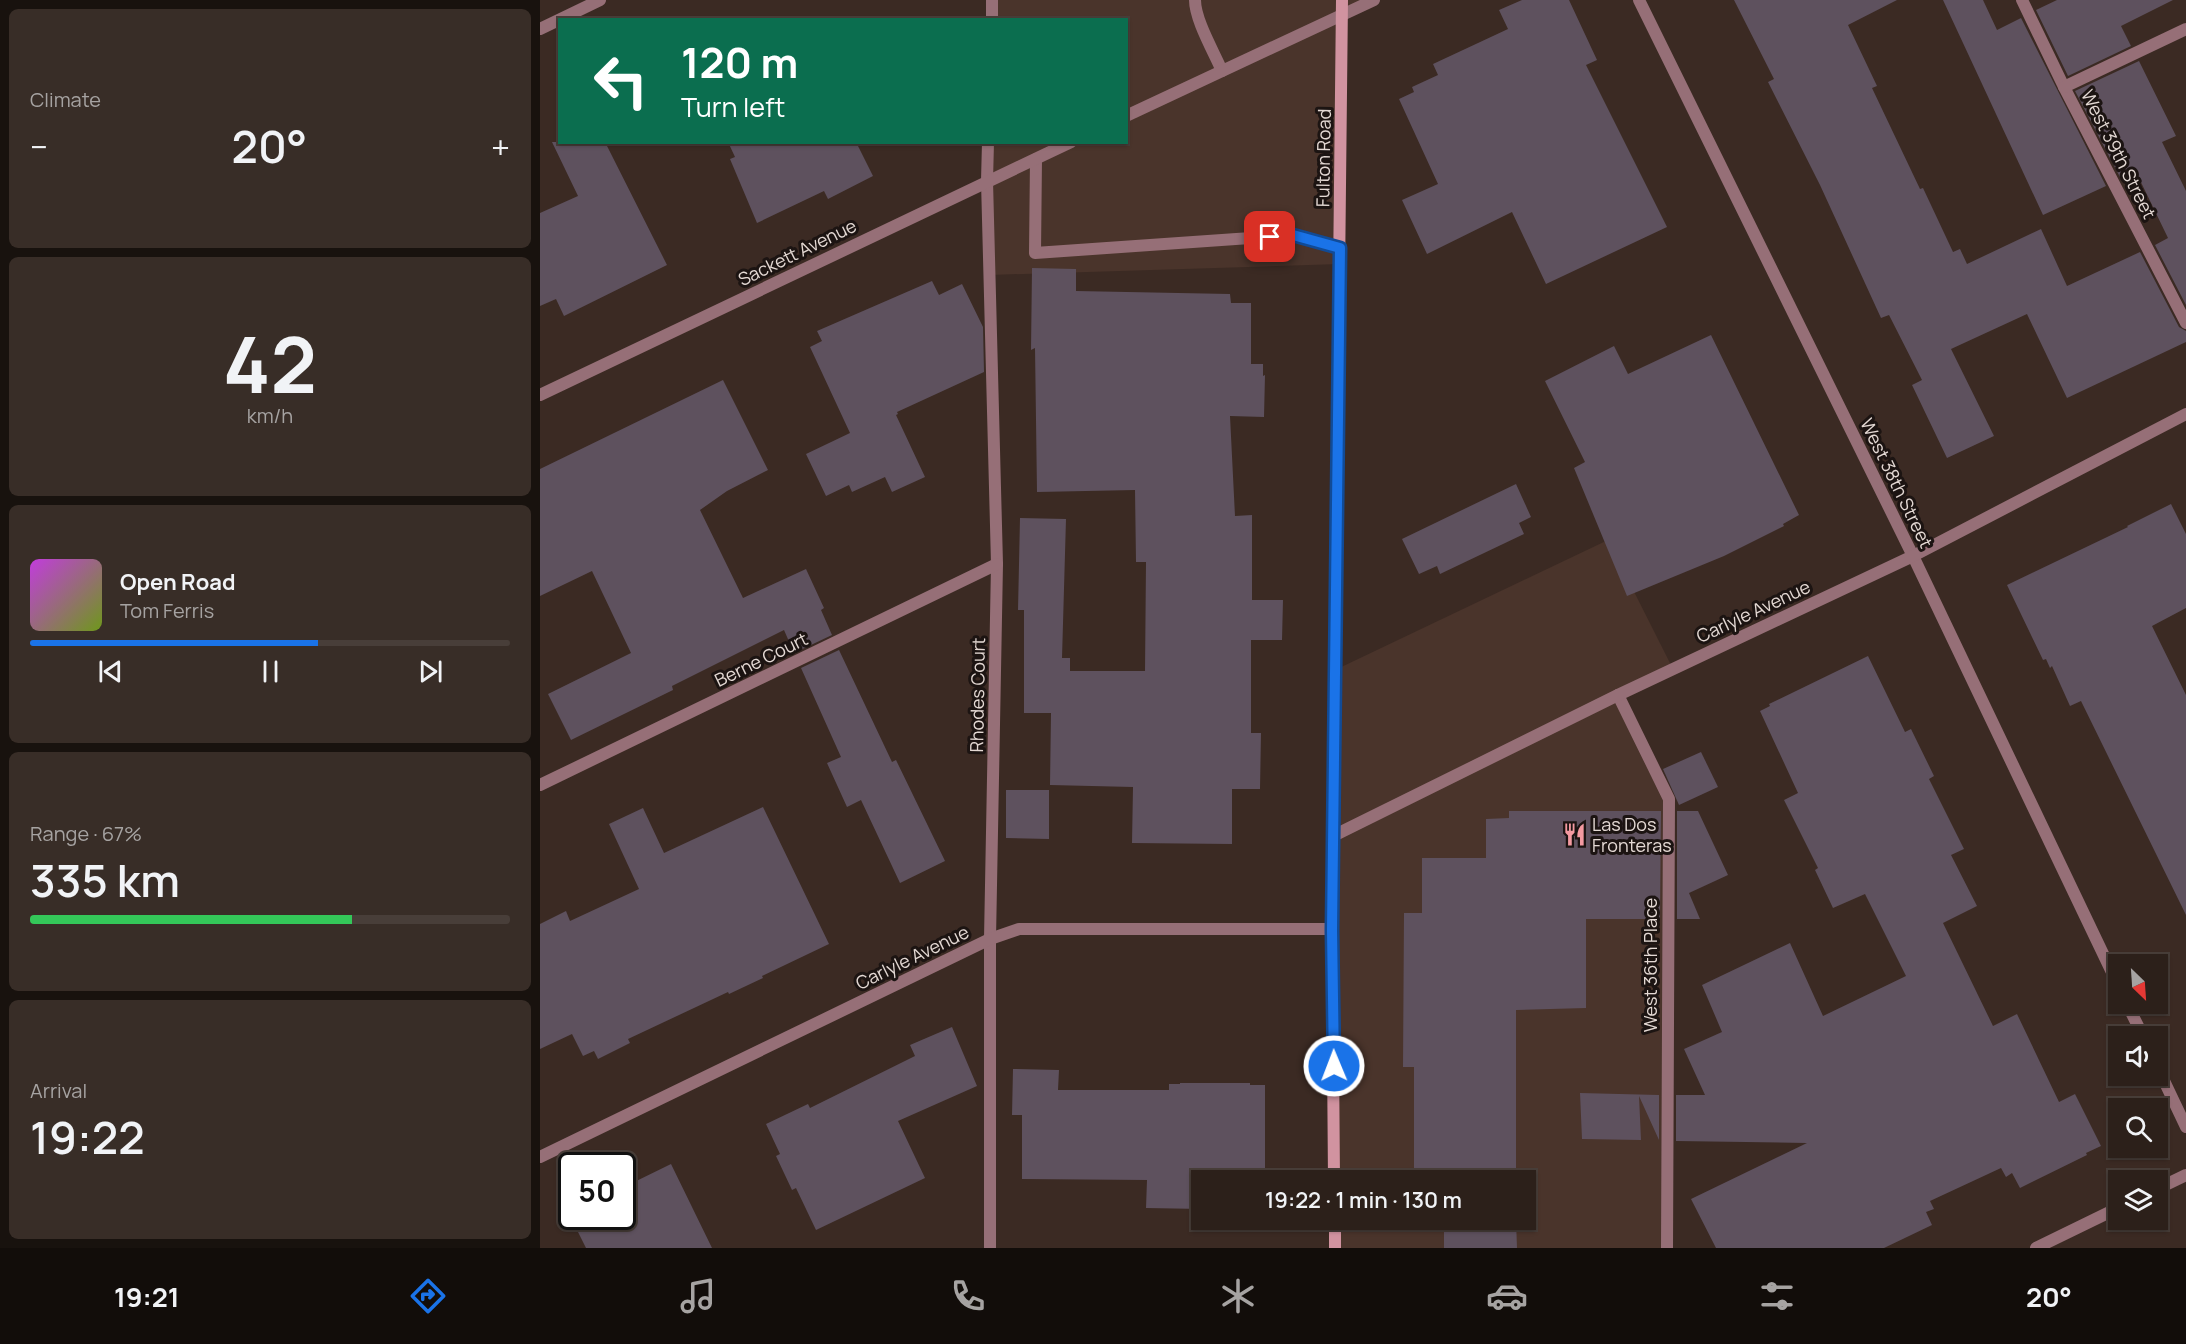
<!DOCTYPE html>
<meta charset="utf-8">
<style>
:root{--surface:#2c201a;--page:#382d27;--text:#f1f3f6;--muted:#a6a3a2;--line:#483e39;--accent:#1a73e8}
body{margin:0;font-family:Manrope,sans-serif;background:var(--page);color:var(--text);height:100vh;display:flex;flex-direction:column;font-size:22px;white-space:nowrap}
*{box-sizing:border-box;margin:0}
p{font-size:20px;color:var(--muted)}
.icon{flex:none;width:33px;height:33px;fill:none;stroke:currentColor;stroke-width:2;stroke-linecap:round;stroke-linejoin:round}
.map{position:relative;flex:1;overflow:hidden}
.drawer{display:flex;flex-direction:column;gap:9px;padding:9px;background:#18120e;width:540px}
.drawer>*{flex:none}
.guide{position:absolute;left:18px;top:18px;width:570px;height:126px;border-radius:0px;box-shadow:0 2px 4px #0004,0 0 0 2px var(--line);background:#0b6e4f;color:#fff;overflow:hidden}
.needle{width:39px;rotate:155deg}
.tools{position:absolute;left:1568px;top:954px;display:grid;gap:12px}
.tools a{display:grid;place-items:center;width:60px;height:60px;border-radius:0px;background:var(--surface);box-shadow:0 2px 4px #0004,0 0 0 2px var(--line);font-size:30px}
.speed{position:absolute;left:18px;top:1152px;display:flex;gap:12px;font-size:30px;font-weight:700;text-align:center}
.speed>*{display:grid;place-content:center;width:78px;height:78px;border-radius:50%;background:var(--surface);box-shadow:0 2px 4px #0004,0 0 0 2px var(--line);line-height:1}
.speed .limit{border:3px solid #111;border-radius:9px;background:#fff;color:#111}
.pin{position:absolute;display:grid;place-items:center;width:51px;height:51px;color:#fff;margin:-26px;border-radius:12px;box-shadow:0 3px 9px #0006}
.me{position:absolute;width:66px;margin:-33px;rotate:359deg;stroke-linejoin:round;filter:drop-shadow(0 0 4px #0008)}
.turn{display:flex;align-items:center;gap:21px;height:126px;padding:0 24px;font-size:27px}
.turn .icon{width:78px;height:78px;stroke-width:2.5}
.turn b{display:block;font-size:42px;line-height:51px}
.big{font-size:45px;font-weight:600;line-height:1.1}
.drawer .tile{flex:1;display:flex;flex-direction:column;justify-content:center;gap:9px;min-width:0;padding:0 21px;border-radius:9px;background:var(--page)}
.drawer .dial{align-items:center;gap:0}
.dial b{font-size:78px;line-height:1}
.song{display:flex;align-items:center;gap:18px}
.cover{width:72px;height:72px;border-radius:9px;background:linear-gradient(135deg,hsl(290 70% 55%),hsl(80 70% 35%))}
.played{height:6px;border-radius:3px;background:linear-gradient(90deg,var(--accent) 60%,var(--line) 60%)}
.keys{display:flex;justify-content:space-around;direction:ltr}
.heat{display:flex;justify-content:space-between;align-items:center;font-size:33px;direction:ltr}
.charge{height:9px;border-radius:4px;background:linear-gradient(90deg,#34c759 67%,var(--line) 0)}
.trip{position:absolute;left:651px;top:1170px;width:345px;height:60px;border-radius:0px;background:var(--surface);box-shadow:0 2px 4px #0004,0 0 0 2px var(--line);font-weight:600;line-height:60px;text-align:center}
.tabs{display:flex;height:96px;justify-content:space-around;align-items:center;background:#120d0a;color:var(--muted)}
.tabs .icon{width:42px;height:42px}
.tabs .active{color:var(--accent)}
.tabs b{font-size:27px;color:var(--text)}
main{display:flex;flex:1;min-height:0}
.map>svg:first-child{display:block}
.built{fill:#4a342b}
.building{fill:#5e515e}
.lines{fill:none;stroke-linecap:round;stroke-linejoin:round}
.lane{stroke:#966f77;stroke-width:12}
.street{stroke:#966f77;stroke-width:12}
.secondary{stroke:#d193a0;stroke-width:12}
.route-casing{stroke:#114b97;stroke-width:15}
.route{stroke:#1a73e8;stroke-width:10}
.labels{text-anchor:middle;dominant-baseline:central;stroke-width:6;stroke-linejoin:round;paint-order:stroke}
.street-label{font-size:18px;fill:#e4d9d4;stroke:#1c1412}
.poi-label{font-size:18px;fill:#e4d9d4;stroke:#1c1412;text-anchor:start}
</style>
<main>
<section class="drawer">
<div class="tile"><p>Climate</p>
<div class="heat"><a>−</a><b class="big">20°</b><a>+</a></div>
</div>
<div class="tile dial"><b>42</b><p>km/h</p></div>
<div class="tile">
<div class="song"><i class="cover"></i><div><b>Open Road</b><p>Tom Ferris</p></div></div>
<div class="played"></div>
<div class="keys"><svg class="icon" aria-label="previous" viewBox="0 0 24 24"><path d="M18 5L8 12l10 7zM5 5v14"/></svg><svg class="icon" aria-label="pause" viewBox="0 0 24 24"><path d="M8 5v14M16 5v14"/></svg><svg class="icon" aria-label="next" viewBox="0 0 24 24"><path d="M6 5l10 7-10 7zM19 5v14"/></svg></div>
</div>
<div class="tile"><p>Range · 67%</p><b class="big">335 km</b><div class="charge"></div></div>
<div class="tile"><p>Arrival</p><b class="big">19:22</b></div>
</section>
<div class="map">
<svg width="1646" height="1248" viewBox="0 0 1646 1248">
<rect width="100%" height="100%" fill="#3b2a23"/>
<g class="built">
<polygon points="452,0 834,0 802,15 800,264 450,275 448,143 586,142 586,20 452,19"/>
<polygon points="1068,540 1133,669 1078,695 1129,799 1127,1248 795,1248 795,1220 986,1220 986,1180 795,1180 795,670"/>
</g>
<g class="building">
<polygon points="982,0 1029,0 1057,60 1046,65 1127,227 1006,284 972,212 887,254 862,200 898,184 859,99 874,92 872,87 898,75 893,64 968,29 959,10"/>
<polygon points="1194,0 1357,0 1308,25 1337,86 1332,88 1380,189 1383,188 1413,252 1420,249 1427,264 1501,229 1527,286 1600,252 1639,327 1646,331 1646,342 1527,398 1487,314 1411,349 1454,436 1407,458 1372,385 1382,380 1349,315 1341,318 1280,185 1228,82 1234,79"/>
<polygon points="1403,0 1443,0 1457,30 1481,18 1566,186 1503,215"/>
<polygon points="1517,0 1633,0 1581,26 1591,46 1528,76 1496,10"/>
<polygon points="1599,61 1636,136 1622,142 1646,191 1646,305 1615,245 1628,238 1596,172 1581,179 1535,91"/>
<polygon points="12,142 65,142 127,265 24,316 16,299 0,306 0,213 38,196"/>
<polygon points="188,142 316,142 333,176 288,199 284,191 217,223 190,159 195,157"/>
<polygon points="492,268 536,269 536,291 690,294 691,303 711,303 711,364 723,364 723,376 725,375 724,417 690,416 695,516 712,515 712,600 743,600 742,640 711,640 711,733 721,733 720,789 692,789 692,844 592,843 593,787 510,785 511,713 484,713 484,610 478,610 480,518 526,519 522,658 530,658 530,671 605,671 606,562 596,562 595,490 497,492 495,348 491,350"/>
<polygon points="392,281 399,295 422,284 443,327 444,372 357,412 358,414 356,415 385,477 352,492 345,477 312,492 309,485 286,496 266,454 310,433 270,347 282,341 277,331"/>
<polygon points="1171,335 1259,515 1243,524 1244,526 1184,556 1087,596 1034,468 1045,462 1005,381 1074,346 1088,374"/>
<polygon points="183,380 228,470 187,491 160,510 203,598 266,569 284,608 281,610 292,635 254,653 244,630 132,686 133,690 31,740 8,694 91,653 52,571 0,596 0,469"/>
<polygon points="976,484 991,517 979,523 984,534 900,574 897,566 879,574 862,539"/>
<polygon points="1631,504 1646,534 1646,608 1612,626 1646,695 1646,915 1541,701 1530,706 1512,666 1510,668 1506,659 1503,660 1467,585 1588,527 1587,526"/>
<polygon points="299,650 352,762 356,760 405,861 360,883 321,800 307,807 287,763 301,757 261,668"/>
<polygon points="1328,656 1365,732 1371,729 1394,776 1389,779 1424,849 1411,855 1437,906 1403,923 1453,1026 1477,1014 1519,1102 1535,1094 1561,1146 1546,1153 1547,1155 1480,1188 1472,1173 1466,1177 1461,1168 1390,1201 1394,1209 1386,1212 1392,1225 1344,1248 1176,1248 1151,1199 1267,1143 1136,1141 1136,1095 1165,1095 1144,1049 1182,1032 1162,985 1250,943 1283,1016 1366,976 1325,894 1293,908 1275,870 1278,868 1244,800 1258,793 1220,711 1230,706 1229,704"/>
<polygon points="1161,752 1178,787 1139,805 1123,769"/>
<polygon points="466,790 509,790 509,839 466,838"/>
<polygon points="223,807 289,944 222,976 223,978 189,994 188,992 88,1039 90,1043 58,1059 54,1051 43,1056 32,1034 0,1049 0,924 26,911 30,921 99,889 69,824 103,808 124,853"/>
<polygon points="969,811 1121,811 1120,919 1046,919 1046,1008 976,1010 976,1180 874,1180 874,1067 863,1067 864,913 882,913 882,858 946,858 946,819 969,818"/>
<polygon points="1137,811 1158,811 1188,875 1149,893 1160,919 1137,919"/>
<polygon points="412,1027 437,1086 358,1121 385,1178 276,1230 256,1188 252,1190 236,1156 240,1154 226,1124 268,1104 270,1108 375,1056 370,1045"/>
<polygon points="473,1069 519,1070 518,1090 629,1090 629,1084 640,1084 640,1083 710,1083 710,1085 725,1085 725,1180 662,1180 662,1209 606,1208 607,1180 482,1179 482,1115 472,1115"/>
<polygon points="1040,1093 1119,1095 1119,1140 1099,1096 1101,1140 1042,1139"/>
<polygon points="131,1164 172,1248 46,1248 29,1214 32,1213 32,1216 82,1216 82,1188"/>
<polygon points="904,1220 976,1220 977,1248 904,1248"/>
</g>
<g class="lines">
<g class="lane">
<path d="M655,0C655,20 674,52 682,71"/>
<polyline points="1482,0 1524,87 1646,323"/>
<polyline points="452,20 452,0"/>
<polyline points="0,29 60,0"/>
<polyline points="1524,87 1646,29"/>
<polyline points="448,142 447,181 457,564 450,939 450,1248"/>
<polyline points="496,159 495,253 753,235 800,248"/>
<polyline points="1078,695 1129,799 1127,1248"/>
<polyline points="0,785 457,564"/>
</g>
<g class="street">
<polyline points="1099,0 1373,556 1578,985"/>
<polyline points="586,116 834,0"/>
<polyline points="0,395 531,142"/>
<polyline points="793,836 1078,695 1373,556 1646,414"/>
<polyline points="1587,1004 1603,1036"/>
<polyline points="1617,1066 1646,1127"/>
<polyline points="0,1157 450,939 479,929 792,929"/>
<polyline points="1617,1189 1646,1175"/>
<polyline points="1496,1248 1578,1208"/>
</g>
<g class="secondary">
<polyline points="794,1180 792,929 802,0"/>
<polyline points="795,1220 795,1248"/>
</g>
</g>
<g class="lines">
<defs>
<polyline id="route" points="730,237 753,235 800,248 792,930 794,1066"/>
</defs>
<use href="#route" class="route-casing"/>
<use href="#route" class="route"/>
</g>
<defs>
<symbol id="restaurant-bare" viewBox="-9 -9 18 18"><path d="M-5-6h1v4h1v-4h1v4h1v-4h1v5L-1.5 .5V6h-2V.5L-5-1ZM5-6V6H3V1.5H1.5Q1.5-4 5-6Z" fill="#f49aa1" stroke="#1c1412" stroke-width="2.5" paint-order="stroke"/></symbol>
</defs>
<g fill-rule="evenodd">
<use href="#restaurant-bare" x="1018" y="818" width="33" height="33"/>
</g>
<g class="labels">
<g class="street-label">
<text transform="translate(1579 154) rotate(63)">West 39th Street</text>
<text transform="translate(783 158) rotate(-89)">Fulton Road</text>
<text transform="translate(257 252) rotate(-26)">Sackett Avenue</text>
<text transform="translate(1357 483) rotate(64)">West 38th Street</text>
<text transform="translate(1213 611) rotate(-25)">Carlyle Avenue</text>
<text transform="translate(221 659) rotate(-26)">Berne Court</text>
<text transform="translate(437 695) rotate(-89)">Rhodes Court</text>
<text transform="translate(372 957) rotate(-26)">Carlyle Avenue</text>
<text transform="translate(1110 965) rotate(-90)">West 36th Place</text>
</g>
<g class="poi-label">
<text x="1052" y="824">Las Dos<tspan x="1052" dy="21">Fronteras</tspan></text>
</g>
</g>
</svg>
<div class="tools">
<a><svg class="needle" viewBox="-14 -14 28 28"><path d="M0-13l5 13h-10z" fill="#e53935"/><path d="M0 13l5-13h-10z" fill="#a6a3a2"/></svg></a>
<a><svg class="icon" aria-label="sound" viewBox="0 0 24 24"><path d="M4 9h4l5-4v14l-5-4H4zM17 9q2 3 0 6"/></svg></a>
<a><svg class="icon" aria-label="search" viewBox="0 0 24 24"><circle cx="10" cy="10" r="6"/><path d="M15 15l6 6"/></svg></a>
<a><svg class="icon" aria-label="layers" viewBox="0 0 24 24"><path d="M12 4l9 5-9 5-9-5zM3 14l9 5 9-5"/></svg></a>
</div>
<div class="speed"><div class="limit">50</div></div>
<div class="pin" style="left:730px;top:237px;background:#d93025"><svg class="icon" aria-label="arrive" viewBox="0 0 24 24"><path d="M6 21V4h12l-3 4 3 4H6"/></svg></div>
<svg class="me" style="left:794px;top:1066px" viewBox="-20 -20 40 40"><circle r="17" fill="#1a73e8" stroke="#fff" stroke-width="3"/><path d="M0-11L8 9 0 5-8 9z" fill="#fff"/></svg>
<div class="trip">19:22 · 1 min · 130 m</div>
<div class="guide">
<div class="turn"><svg class="icon" aria-label="left" viewBox="0 0 24 24"><path d="M17 20v-9H6M10 6l-5 5 5 5"/></svg><div><b>120 m</b>Turn left</div></div>
</div>
</div>
</main>
<nav class="tabs">
<b>19:21</b>
<svg class="icon active" aria-label="directions" viewBox="0 0 24 24"><path d="M12 3l9 9-9 9-9-9zM9 14v-3h6M13 9l2 2-2 2"/></svg>
<svg class="icon" aria-label="music" viewBox="0 0 24 24"><path d="M9 18V5l10-2v13"/><circle cx="6" cy="18" r="3"/><circle cx="16" cy="16" r="3"/></svg>
<svg class="icon" aria-label="phone" viewBox="0 0 24 24"><path d="M5 4h4l2 5-3 2q2 4 5 5l2-3 5 2v4C11 20 4 13 5 4z"/></svg>
<svg class="icon" aria-label="climate" viewBox="0 0 24 24"><path d="M12 3v18M4 7l16 10M4 17L20 7"/></svg>
<svg class="icon" aria-label="car" viewBox="0 0 24 24"><path d="M5 17H2v-5l4-1 3-4h7l3 4 3 1v5h-3M9 17h6M6 11h13"/><circle cx="7" cy="17" r="2"/><circle cx="17" cy="17" r="2"/></svg>
<svg class="icon" aria-label="filters" viewBox="0 0 24 24"><path d="M4 7h16M4 17h16"/><circle cx="9" cy="7" r="2"/><circle cx="15" cy="17" r="2"/></svg>
<b>20°</b>
</nav>
